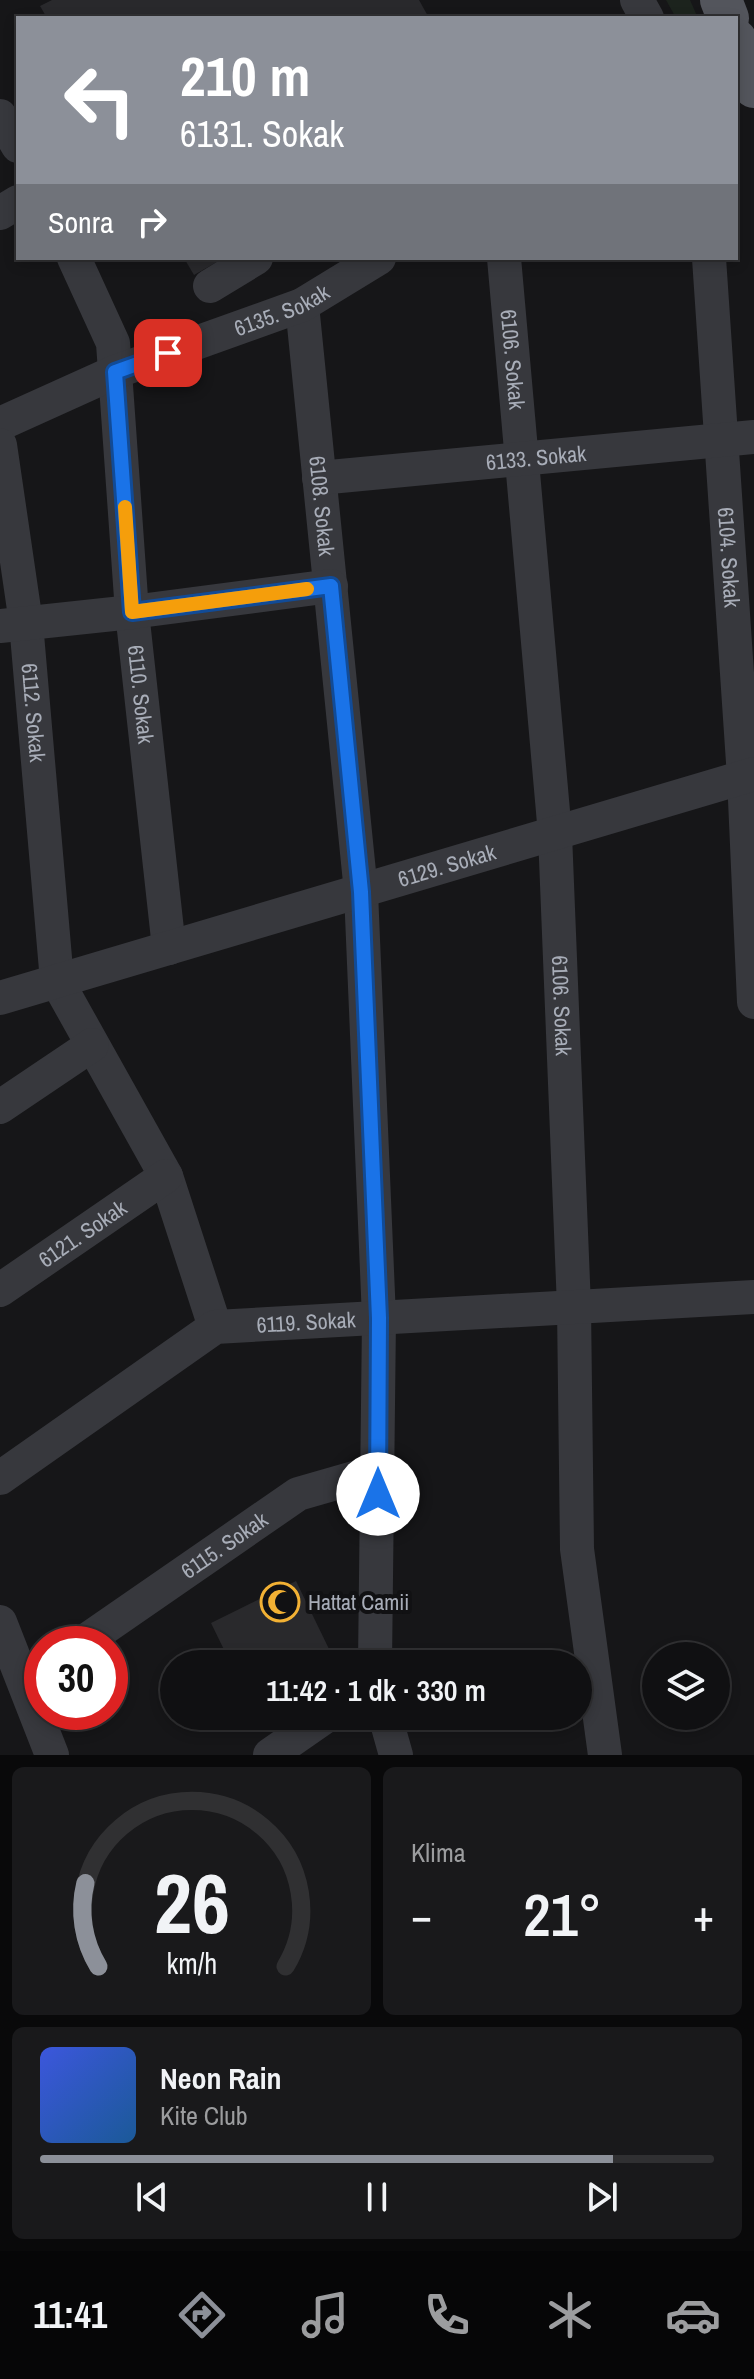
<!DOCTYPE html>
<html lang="tr">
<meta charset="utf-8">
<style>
:root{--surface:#101012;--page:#19191b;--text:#f1f3f6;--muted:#9c9d9f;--line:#303032;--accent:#8c9099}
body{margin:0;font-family:"Archivo Narrow",sans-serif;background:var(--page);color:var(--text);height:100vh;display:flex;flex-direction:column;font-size:30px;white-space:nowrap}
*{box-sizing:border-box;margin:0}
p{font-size:26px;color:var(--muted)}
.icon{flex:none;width:44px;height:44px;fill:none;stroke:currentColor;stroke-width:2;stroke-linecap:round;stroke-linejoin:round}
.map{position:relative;height:1755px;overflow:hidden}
.drawer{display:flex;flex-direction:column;gap:12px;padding:12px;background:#09090a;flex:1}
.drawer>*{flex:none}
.hud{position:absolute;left:16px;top:16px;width:722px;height:244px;border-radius:0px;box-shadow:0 4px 12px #0003,0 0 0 2px var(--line);background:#8c9099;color:#fff;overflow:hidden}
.tools{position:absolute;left:642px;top:1642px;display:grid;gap:16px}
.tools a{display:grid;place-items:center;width:88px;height:88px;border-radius:50%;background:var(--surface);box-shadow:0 4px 12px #0003,0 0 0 2px var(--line);font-size:40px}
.speed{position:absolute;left:24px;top:1626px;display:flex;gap:16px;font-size:40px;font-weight:700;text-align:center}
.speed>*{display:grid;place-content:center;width:104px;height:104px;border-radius:50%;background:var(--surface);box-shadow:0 4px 12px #0003,0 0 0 2px var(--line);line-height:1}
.speed .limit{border:12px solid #d22;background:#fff;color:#111}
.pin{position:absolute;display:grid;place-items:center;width:68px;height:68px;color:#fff;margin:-34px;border-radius:16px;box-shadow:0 4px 12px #0006}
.me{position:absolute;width:88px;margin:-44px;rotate:0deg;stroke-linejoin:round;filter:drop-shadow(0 0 6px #0008)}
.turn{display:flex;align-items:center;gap:28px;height:168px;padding:0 32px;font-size:36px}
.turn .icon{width:104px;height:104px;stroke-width:2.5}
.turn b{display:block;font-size:56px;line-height:68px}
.then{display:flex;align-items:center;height:76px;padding:0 32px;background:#0003;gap:16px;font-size:30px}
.big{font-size:60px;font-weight:600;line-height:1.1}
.drawer .widget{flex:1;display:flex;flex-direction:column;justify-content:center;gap:12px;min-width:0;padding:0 28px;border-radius:12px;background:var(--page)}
.drawer .dial{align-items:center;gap:0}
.dial svg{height:208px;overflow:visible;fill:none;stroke:var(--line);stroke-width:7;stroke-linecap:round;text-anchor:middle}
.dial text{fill:var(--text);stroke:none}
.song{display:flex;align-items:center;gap:24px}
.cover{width:96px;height:96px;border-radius:12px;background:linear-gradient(135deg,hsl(230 70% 55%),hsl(210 70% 35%))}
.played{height:8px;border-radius:4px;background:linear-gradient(90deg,var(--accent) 85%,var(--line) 85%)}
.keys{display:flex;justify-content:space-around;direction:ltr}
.heat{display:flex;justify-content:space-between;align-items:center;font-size:44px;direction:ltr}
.drawer .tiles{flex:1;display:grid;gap:12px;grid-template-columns:1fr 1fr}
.widget:last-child{grid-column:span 2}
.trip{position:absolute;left:160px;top:1650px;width:432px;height:80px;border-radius:40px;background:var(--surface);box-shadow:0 4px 12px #0003,0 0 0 2px var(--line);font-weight:600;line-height:80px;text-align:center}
.menu{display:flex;height:128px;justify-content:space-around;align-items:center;background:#060607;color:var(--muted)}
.menu .icon{width:56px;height:56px}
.menu .active{color:var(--accent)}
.menu b{font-size:36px;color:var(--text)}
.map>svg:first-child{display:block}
.green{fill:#1c231d}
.building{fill:#29292c}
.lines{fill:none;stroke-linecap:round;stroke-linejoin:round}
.minor{stroke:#37383d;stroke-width:34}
.major{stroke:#53555c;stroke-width:42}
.route-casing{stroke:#114b97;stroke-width:20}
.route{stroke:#1a73e8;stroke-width:14}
.slow{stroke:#f59e0b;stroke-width:14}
.labels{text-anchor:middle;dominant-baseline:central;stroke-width:8;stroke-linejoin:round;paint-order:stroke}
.street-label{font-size:22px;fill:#a8adb8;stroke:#111113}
.poi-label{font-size:22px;fill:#a8adb8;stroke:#111113;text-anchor:start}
</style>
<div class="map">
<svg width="754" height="1755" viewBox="0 0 754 1755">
<rect width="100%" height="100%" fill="#161618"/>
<polygon class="green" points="666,0 690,0 698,18 676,18"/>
<g class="building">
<polygon points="52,0 419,0 429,18 47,18 40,6"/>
<polygon points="184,258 224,258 194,275"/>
<polygon points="296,1581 329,1649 297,1664 231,1664 211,1623"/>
</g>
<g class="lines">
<g class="minor">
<polyline points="637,0 647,18"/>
<polyline points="0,116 18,146"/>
<polyline points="0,213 18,202"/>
<path id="s1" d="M74,258L113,343L132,612L169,948"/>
<path id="s2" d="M504,258L555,834L574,1307L577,1549L605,1755"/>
<path id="s3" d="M709,258L744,777L754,1002"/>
<polyline points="210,286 256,258"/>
<path id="s4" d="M302,305L361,892L379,1318L375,1664"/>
<path id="s5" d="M0,424L115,372L302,305L379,258"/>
<path id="s6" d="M0,445L26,623L57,981L166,1176L215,1327"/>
<path id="s7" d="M319,478L754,437"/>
<polyline points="0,626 132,612 331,586"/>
<path id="s8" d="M0,998L754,774"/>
<polyline points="0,1107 92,1045"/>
<path id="s9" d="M0,1290L166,1176"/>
<path id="s10" d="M0,1478L215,1327L754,1297"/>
<polyline points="0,1622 52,1755"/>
<path id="s11" d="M81,1644L298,1494L378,1471"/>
<polyline points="385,1716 396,1755"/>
<polyline points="270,1755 326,1716"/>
</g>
<g class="major">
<polyline points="721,0 728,18"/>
<polyline points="736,40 754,87"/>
</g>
</g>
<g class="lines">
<defs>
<polyline id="route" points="168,353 115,372 132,612 331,586 361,892 379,1318 378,1494"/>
</defs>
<use href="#route" class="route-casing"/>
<use href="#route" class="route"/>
<polyline class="slow" points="125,507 132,612 307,589"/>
</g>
<defs>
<symbol id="mosque-ring" viewBox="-11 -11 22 22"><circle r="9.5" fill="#111113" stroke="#f2b134" stroke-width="1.5"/><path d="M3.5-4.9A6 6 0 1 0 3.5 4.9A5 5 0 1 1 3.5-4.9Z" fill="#f2b134"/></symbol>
</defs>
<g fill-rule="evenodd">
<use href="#mosque-ring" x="258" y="1580" width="44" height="44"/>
</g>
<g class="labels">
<g class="street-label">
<text stroke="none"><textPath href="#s5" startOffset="304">6135. Sokak</textPath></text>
<text stroke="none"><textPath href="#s2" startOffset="102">6106. Sokak</textPath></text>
<text stroke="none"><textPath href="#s7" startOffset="218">6133. Sokak</textPath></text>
<text stroke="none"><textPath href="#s4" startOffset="202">6108. Sokak</textPath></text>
<text stroke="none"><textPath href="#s3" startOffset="300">6104. Sokak</textPath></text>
<text stroke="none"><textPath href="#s1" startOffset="446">6110. Sokak</textPath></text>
<text stroke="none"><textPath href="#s6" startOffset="270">6112. Sokak</textPath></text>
<text stroke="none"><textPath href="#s8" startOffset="466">6129. Sokak</textPath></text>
<text stroke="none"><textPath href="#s2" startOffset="750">6106. Sokak</textPath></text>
<text stroke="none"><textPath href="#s9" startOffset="100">6121. Sokak</textPath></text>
<text stroke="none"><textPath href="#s10" startOffset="354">6119. Sokak</textPath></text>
<text stroke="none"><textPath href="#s11" startOffset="174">6115. Sokak</textPath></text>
</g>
<g class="poi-label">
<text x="308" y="1602">Hattat Camii</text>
</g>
</g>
</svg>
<div class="tools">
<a><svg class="icon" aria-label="layers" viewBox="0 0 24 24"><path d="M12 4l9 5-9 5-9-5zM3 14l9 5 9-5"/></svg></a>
</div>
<div class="speed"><div class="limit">30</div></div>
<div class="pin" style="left:168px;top:353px;background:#d93025"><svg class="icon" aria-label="arrive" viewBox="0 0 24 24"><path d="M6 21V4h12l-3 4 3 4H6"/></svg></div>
<svg class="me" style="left:378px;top:1494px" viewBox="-20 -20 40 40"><circle r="19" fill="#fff"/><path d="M0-13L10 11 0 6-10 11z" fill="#1a73e8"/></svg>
<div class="trip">11:42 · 1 dk · 330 m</div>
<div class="hud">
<div class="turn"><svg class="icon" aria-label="left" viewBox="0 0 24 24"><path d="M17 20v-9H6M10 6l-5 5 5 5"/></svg><div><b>210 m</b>6131. Sokak</div></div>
<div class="then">Sonra<svg class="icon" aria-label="right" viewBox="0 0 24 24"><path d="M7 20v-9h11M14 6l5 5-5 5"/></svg></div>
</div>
</div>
<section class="drawer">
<div class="tiles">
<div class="widget dial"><svg viewBox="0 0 100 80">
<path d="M14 69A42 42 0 1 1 86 69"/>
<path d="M14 69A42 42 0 0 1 9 37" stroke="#8c9099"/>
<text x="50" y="56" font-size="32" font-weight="700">26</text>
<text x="50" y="72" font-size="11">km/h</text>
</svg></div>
<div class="widget"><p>Klima</p>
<div class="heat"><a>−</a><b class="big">21°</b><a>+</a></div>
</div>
<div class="widget">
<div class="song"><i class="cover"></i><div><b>Neon Rain</b><p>Kite Club</p></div></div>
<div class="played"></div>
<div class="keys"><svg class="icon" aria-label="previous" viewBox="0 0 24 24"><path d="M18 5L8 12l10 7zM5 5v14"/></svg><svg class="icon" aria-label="pause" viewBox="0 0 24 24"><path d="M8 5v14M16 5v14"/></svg><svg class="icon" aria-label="next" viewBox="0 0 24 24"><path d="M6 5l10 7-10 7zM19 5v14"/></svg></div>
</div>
</div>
</section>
<nav class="menu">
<b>11:41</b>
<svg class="icon active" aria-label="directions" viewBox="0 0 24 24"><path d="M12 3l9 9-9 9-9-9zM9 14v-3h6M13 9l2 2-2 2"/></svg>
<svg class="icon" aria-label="music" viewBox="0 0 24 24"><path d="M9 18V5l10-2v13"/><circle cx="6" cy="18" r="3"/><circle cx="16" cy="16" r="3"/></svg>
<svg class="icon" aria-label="phone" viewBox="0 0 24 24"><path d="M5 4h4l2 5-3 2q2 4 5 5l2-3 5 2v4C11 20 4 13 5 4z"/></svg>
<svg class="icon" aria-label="climate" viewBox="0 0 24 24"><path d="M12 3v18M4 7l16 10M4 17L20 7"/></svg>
<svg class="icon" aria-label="car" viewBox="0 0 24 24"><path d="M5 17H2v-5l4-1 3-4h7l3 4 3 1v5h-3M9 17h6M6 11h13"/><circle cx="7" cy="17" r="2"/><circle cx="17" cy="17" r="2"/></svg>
</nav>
